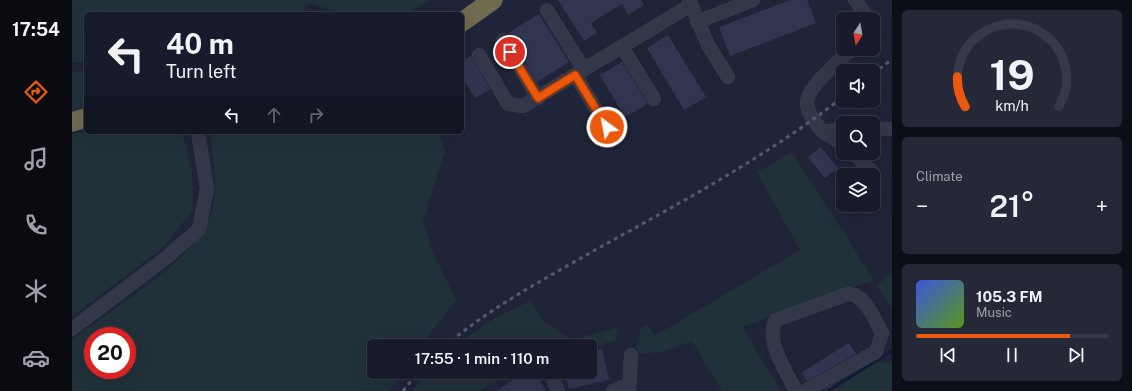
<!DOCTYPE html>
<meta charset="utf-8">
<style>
:root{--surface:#171b2b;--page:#242837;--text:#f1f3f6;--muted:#9ea1a9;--line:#363947;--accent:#ea580c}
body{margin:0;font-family:"Public Sans",sans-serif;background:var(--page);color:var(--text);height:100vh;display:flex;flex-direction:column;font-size:15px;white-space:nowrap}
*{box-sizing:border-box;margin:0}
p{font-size:13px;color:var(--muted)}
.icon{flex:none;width:22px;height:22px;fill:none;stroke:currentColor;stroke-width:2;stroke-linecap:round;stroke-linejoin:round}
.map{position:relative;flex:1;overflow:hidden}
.drawer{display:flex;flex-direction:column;gap:10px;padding:10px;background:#0d0f18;width:240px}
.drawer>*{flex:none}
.banner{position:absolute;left:12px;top:12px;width:380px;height:122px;border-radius:6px;box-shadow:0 4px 16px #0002,0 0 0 1px var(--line);background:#171b2b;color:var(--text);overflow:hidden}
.needle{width:26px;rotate:191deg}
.fabs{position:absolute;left:764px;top:12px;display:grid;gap:8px}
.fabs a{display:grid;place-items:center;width:44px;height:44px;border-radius:6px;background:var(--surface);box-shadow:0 4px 16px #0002,0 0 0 1px var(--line);font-size:20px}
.speed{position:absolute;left:12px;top:327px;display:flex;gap:8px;font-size:20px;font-weight:700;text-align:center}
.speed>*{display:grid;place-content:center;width:52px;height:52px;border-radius:50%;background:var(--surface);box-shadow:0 4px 16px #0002,0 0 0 1px var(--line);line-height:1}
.speed .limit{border:6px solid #d22;background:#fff;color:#111}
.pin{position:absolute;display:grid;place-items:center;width:34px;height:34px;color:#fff;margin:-17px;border:2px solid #fff;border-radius:50%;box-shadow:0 1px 4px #0007}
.me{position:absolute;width:44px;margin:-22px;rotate:328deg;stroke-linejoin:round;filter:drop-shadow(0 0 3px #0008)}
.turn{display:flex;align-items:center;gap:14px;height:84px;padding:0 16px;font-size:18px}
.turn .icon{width:52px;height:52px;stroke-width:2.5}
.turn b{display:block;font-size:28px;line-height:34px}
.lanes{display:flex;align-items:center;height:38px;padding:0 16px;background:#0003;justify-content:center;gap:20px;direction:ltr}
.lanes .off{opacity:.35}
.big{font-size:30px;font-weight:600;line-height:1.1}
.drawer .card{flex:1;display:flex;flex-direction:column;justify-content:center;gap:6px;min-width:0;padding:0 14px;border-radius:6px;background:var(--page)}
.drawer .dial{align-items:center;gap:0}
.dial svg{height:104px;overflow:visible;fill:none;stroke:var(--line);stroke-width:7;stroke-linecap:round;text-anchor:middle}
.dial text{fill:var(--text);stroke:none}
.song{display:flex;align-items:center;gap:12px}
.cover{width:48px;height:48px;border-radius:6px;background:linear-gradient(135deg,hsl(230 70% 55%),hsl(90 70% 35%))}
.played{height:4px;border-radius:2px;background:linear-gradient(90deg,var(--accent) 80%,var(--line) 80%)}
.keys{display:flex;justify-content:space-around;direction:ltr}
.heat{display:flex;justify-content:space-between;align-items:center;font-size:22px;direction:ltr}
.trip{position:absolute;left:295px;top:339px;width:230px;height:40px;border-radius:6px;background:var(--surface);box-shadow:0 4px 16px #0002,0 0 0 1px var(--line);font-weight:600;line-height:40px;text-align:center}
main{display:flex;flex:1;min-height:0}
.tabs{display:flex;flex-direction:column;width:72px;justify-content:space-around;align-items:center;background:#090b11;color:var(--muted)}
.tabs .icon{width:28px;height:28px}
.tabs .current{color:var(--accent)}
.tabs b{font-size:18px;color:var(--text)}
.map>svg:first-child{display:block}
.green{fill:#21313a;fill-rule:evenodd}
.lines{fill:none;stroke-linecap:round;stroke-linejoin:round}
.stream{stroke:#121837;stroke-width:3}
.building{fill:#313650}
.minor-casing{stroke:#3c4053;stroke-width:14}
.highway-casing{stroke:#3a3e51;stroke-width:20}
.minor{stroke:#33374a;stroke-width:13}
.highway{stroke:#706b4f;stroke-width:19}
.rail{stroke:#545971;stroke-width:3;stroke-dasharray:4 4;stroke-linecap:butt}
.route-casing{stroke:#983908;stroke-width:10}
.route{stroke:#ea580c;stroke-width:7}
</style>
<main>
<nav class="tabs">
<b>17:54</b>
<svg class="icon current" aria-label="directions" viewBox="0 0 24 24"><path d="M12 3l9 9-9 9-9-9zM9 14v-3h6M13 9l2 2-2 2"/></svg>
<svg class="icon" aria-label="music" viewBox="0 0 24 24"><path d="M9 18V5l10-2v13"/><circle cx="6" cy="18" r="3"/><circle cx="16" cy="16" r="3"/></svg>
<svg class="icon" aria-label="phone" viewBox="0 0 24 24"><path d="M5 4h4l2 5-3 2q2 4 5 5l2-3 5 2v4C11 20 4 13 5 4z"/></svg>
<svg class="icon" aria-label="climate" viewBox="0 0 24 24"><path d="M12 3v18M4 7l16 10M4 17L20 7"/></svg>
<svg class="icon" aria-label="car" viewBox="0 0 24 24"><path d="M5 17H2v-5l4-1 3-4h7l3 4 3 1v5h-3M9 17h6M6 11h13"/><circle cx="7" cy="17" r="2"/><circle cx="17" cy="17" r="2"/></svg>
</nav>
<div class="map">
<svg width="820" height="391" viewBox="0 0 820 391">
<rect width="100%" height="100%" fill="#1f2439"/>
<g class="green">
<polygon points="0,0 358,0 335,14 270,14 238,3 233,10 216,14 14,14 14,62 0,62"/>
<polygon points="14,69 14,111 0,114 0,73"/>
<polygon points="14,131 110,132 120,171 121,210 91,247 0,316 0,134"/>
<path d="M141,132H367L373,151L351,221L361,253L384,300L348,346H302V372H330L317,391H0V339C36,313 119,261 136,222C148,196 142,165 138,138ZM21,336H55V370H21Z"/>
<polygon points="720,152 802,280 670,327 709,391 650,391 620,341 590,352 567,353 564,347 569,329 574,325 584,335 728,250 685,172"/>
<polygon points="820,274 820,309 805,285"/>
<polygon points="458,301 473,322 500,340 546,327 543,341 518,347 382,346 421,319"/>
<polygon points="804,361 820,363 820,391 750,391"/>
<polygon points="356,372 444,372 407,391 340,391"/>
</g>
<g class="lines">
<polyline class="stream" points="756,391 820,351"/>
</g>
<g class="building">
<polygon points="486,0 569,0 572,5 556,15 550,4 519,23 525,33 512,41"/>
<polygon points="718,0 735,0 744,23 658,56 647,27"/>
<polygon points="467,14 497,62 465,82 436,33"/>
<polygon points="596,35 634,97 612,110 575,48"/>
<polygon points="399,56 418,89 403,98 390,76 390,61"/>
<polygon points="550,62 576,104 553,117 528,75"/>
<polygon points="749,147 766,168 753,178 736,157"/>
<polygon points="777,343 784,354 735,381 730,372"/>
<polygon points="530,349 537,380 497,389 493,372 518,372 518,352"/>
<polygon points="454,372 463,372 474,391 424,391"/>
</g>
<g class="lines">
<defs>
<g id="minor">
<polyline points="617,0 636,45 656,77"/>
<polyline points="783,0 797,19"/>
<polyline points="475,10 512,70"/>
<polyline points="625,22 681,0"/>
<polyline points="431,40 466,98"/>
<polyline points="550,47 582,99"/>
<polyline points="407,55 436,104 451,106 619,5"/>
<polyline points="503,75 535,127"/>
<path d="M771,129L751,132C744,124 735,113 735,102C736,87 769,58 781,49"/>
<polyline points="801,129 820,129"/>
<polyline points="751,132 771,144"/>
<polyline points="781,153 801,173"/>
<polyline points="0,329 94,258 127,229 135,189 126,132"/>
<polyline points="478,372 486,391"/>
<polyline points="541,391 556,385"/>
<polyline points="557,391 559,355"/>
<path d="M724,391C715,373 692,339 704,320L776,294C794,294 802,320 810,333L804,352L733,391"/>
</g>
<g id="highway">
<polyline points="390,22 421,0"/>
<polyline points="0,122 14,118"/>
</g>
</defs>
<use href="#minor" class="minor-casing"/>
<use href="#highway" class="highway-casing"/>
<use href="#minor" class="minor"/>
<use href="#highway" class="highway"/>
<g class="rail">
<polyline points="801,74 820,59"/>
<path d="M373,346C419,307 471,280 523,250C608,203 694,157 771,97"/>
<polyline points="331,391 346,372"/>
</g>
</g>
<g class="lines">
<defs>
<polyline id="route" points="438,52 466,98 503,75 535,127"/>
</defs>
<use href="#route" class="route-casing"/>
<use href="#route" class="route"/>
</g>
</svg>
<div class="fabs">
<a><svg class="needle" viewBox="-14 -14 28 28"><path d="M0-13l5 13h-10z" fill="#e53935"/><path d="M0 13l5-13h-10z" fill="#9ea1a9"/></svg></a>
<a><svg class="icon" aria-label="sound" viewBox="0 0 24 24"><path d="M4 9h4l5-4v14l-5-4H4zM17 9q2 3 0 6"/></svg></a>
<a><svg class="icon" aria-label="search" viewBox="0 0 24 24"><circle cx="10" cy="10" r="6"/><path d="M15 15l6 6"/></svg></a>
<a><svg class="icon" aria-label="layers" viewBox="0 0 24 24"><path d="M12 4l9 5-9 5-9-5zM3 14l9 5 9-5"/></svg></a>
</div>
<div class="speed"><div class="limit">20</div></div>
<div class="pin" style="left:438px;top:52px;background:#d93025"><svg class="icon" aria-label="arrive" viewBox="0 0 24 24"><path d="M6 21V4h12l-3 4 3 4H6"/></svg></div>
<svg class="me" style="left:535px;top:127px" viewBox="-20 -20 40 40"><circle r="17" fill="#ea580c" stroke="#fff" stroke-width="3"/><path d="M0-11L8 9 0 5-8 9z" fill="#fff"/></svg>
<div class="trip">17:55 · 1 min · 110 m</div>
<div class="banner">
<div class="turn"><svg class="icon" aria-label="left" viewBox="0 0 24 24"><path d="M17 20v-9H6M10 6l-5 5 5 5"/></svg><div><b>40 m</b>Turn left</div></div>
<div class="lanes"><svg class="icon" aria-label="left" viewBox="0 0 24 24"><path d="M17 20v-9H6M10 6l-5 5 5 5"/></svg><svg class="icon off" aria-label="ahead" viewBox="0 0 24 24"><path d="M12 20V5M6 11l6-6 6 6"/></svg><svg class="icon off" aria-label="right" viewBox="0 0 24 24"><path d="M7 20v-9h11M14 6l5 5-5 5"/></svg></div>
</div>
</div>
<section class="drawer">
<div class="card dial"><svg viewBox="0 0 100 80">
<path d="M14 69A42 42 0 1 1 86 69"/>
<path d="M14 69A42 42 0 0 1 8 46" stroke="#ea580c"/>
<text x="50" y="56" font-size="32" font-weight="700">19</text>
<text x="50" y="72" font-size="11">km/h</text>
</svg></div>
<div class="card"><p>Climate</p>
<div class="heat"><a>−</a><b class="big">21°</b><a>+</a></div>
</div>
<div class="card">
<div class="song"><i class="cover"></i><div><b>105.3 FM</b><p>Music</p></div></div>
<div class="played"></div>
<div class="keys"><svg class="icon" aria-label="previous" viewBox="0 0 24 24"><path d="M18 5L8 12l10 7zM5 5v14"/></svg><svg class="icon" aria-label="pause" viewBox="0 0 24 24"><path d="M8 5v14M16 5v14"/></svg><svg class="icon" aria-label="next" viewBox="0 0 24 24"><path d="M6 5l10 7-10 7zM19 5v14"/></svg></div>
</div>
</section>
</main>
